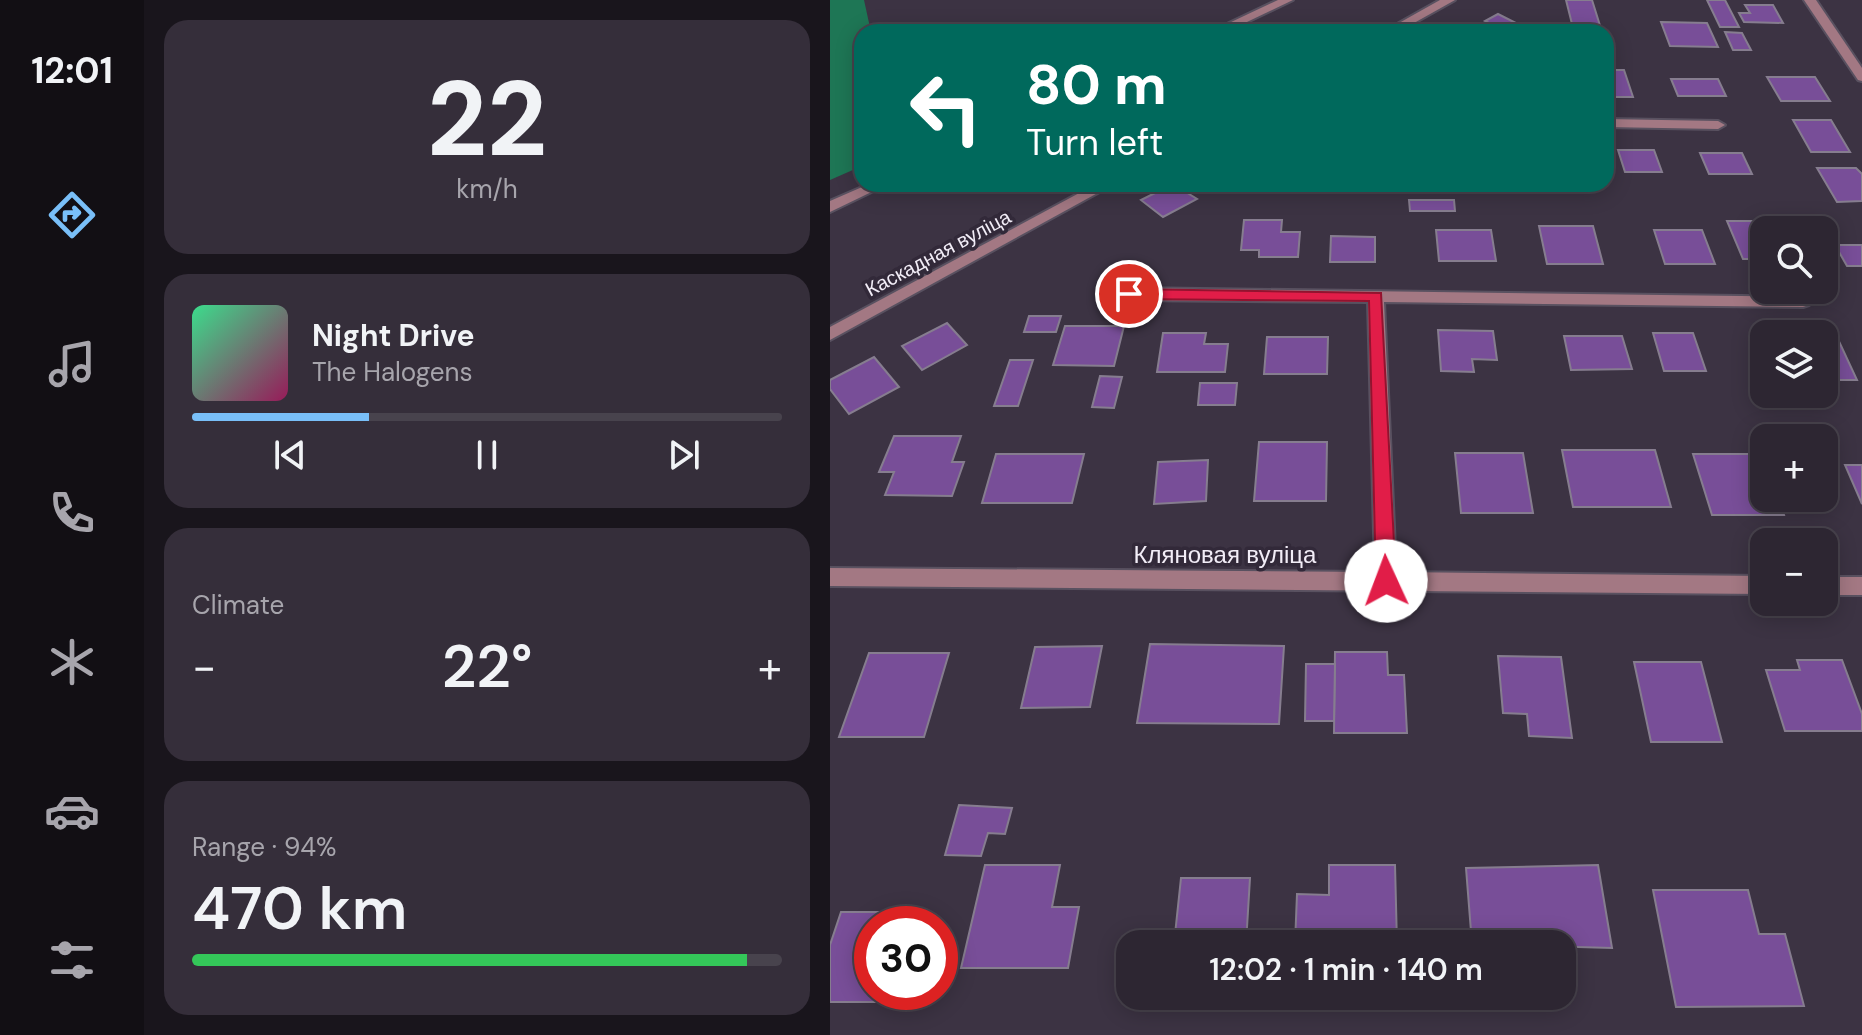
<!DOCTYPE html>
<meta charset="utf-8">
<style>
:root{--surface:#2d2632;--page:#352e3a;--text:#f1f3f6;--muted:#a7a5ac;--line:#48434d;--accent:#79bff8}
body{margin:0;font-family:"DM Sans",sans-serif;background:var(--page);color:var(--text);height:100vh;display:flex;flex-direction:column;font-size:30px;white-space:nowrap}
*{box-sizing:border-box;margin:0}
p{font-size:26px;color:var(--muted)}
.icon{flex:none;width:44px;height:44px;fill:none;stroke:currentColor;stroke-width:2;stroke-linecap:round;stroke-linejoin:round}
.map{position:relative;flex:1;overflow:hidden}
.details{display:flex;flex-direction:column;gap:20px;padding:20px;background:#19151c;width:686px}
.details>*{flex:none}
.hud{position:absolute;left:24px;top:24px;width:760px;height:168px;border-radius:24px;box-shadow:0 4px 20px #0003,0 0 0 2px var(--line);background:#00695c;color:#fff;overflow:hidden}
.controls{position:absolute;left:920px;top:216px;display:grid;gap:16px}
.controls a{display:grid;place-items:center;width:88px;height:88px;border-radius:16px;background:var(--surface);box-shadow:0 4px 20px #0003,0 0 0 2px var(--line);font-size:40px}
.speed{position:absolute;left:24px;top:906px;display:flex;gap:16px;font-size:40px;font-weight:700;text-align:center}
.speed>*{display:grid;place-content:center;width:104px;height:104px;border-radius:50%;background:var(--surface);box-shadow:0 4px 20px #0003,0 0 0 2px var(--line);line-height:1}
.speed .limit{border:12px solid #d22;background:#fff;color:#111}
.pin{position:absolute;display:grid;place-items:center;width:68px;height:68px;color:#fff;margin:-34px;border:4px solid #fff;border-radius:50%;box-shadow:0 2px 8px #0007}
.me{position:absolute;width:88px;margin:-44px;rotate:358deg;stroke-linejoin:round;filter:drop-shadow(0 0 6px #0008)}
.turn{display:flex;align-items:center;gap:28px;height:168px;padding:0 40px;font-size:36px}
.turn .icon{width:104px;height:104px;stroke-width:2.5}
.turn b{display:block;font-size:56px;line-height:68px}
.big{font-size:60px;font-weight:600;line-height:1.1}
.details .tile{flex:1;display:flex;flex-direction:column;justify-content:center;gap:12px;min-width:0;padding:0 28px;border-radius:24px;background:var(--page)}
.details .dial{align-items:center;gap:0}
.dial b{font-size:104px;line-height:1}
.song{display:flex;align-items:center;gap:24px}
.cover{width:96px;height:96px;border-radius:12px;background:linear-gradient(135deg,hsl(150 70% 55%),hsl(330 70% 35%))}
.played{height:8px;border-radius:4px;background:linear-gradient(90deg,var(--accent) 30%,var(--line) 30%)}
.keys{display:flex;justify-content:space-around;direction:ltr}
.heat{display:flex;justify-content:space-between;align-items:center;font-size:44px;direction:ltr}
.charge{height:12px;border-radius:6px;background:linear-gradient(90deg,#34c759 94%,var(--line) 0)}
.trip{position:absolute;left:286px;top:930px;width:460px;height:80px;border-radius:24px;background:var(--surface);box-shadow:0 4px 20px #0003,0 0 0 2px var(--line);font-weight:600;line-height:80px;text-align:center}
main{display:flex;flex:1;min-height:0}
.menu{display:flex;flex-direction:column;width:144px;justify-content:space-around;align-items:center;background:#120f14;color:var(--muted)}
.menu .icon{width:56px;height:56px}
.menu .selected{color:var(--accent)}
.menu b{font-size:36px;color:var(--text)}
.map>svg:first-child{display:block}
.forest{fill:#1e7655}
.building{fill:#784e98;stroke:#867d8f;stroke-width:2}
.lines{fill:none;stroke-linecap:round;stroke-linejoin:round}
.minor-casing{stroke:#595160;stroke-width:4}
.minor{fill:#a37883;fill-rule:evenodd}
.route{fill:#e11d48;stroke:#92132f;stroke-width:2}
.labels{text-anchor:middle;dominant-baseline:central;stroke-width:7;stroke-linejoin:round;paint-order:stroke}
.far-street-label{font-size:20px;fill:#f2edf7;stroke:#322939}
.street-label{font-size:24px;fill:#f2edf7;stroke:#322939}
</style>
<main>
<nav class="menu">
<b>12:01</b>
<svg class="icon selected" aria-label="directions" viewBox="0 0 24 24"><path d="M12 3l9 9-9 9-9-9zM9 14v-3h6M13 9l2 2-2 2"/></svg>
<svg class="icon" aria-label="music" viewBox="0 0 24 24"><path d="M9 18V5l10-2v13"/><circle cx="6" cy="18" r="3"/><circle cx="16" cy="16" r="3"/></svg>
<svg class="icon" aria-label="phone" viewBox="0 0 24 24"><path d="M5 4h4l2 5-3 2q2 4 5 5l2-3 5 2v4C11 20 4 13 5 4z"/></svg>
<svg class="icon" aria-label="climate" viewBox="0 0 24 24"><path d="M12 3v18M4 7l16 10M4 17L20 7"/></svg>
<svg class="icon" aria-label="car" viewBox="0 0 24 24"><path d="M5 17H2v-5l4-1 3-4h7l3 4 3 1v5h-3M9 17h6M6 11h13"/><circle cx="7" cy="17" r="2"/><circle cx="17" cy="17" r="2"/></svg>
<svg class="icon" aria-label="filters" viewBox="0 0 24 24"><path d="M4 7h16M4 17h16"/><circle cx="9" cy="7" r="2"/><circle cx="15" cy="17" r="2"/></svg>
</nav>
<section class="details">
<div class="tile dial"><b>22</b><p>km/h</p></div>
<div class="tile">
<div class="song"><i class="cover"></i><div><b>Night Drive</b><p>The Halogens</p></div></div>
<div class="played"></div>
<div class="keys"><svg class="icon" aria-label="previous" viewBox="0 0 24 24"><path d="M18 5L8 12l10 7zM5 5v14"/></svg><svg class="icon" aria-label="pause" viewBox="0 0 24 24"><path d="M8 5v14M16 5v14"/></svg><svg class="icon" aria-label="next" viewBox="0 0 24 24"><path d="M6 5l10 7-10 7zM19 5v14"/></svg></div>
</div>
<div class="tile"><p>Climate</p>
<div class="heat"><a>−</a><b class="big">22°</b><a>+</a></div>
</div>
<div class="tile"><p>Range · 94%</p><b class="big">470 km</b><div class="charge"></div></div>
</section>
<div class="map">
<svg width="1032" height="1035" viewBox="0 0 1032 1035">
<rect width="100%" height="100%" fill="#3c3343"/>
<polygon class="forest" points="0,0 34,0 41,32 32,32 32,166 0,180"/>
<g class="building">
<polygon points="736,0 762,0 772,32 744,32"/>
<polygon points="877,0 895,0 909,27 890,27"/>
<polygon points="915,5 943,5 953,23 914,22 909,13 920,13"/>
<polygon points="668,14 690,25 677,32 655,21"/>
<polygon points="831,22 877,23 888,47 840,46"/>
<polygon points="895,32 912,33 921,50 903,50"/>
<polygon points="776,70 794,70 803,97 776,97"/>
<polygon points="937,77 985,77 1000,101 951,101"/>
<polygon points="841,79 888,79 896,96 848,96"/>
<polygon points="963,120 1001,120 1020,152 981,152"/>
<polygon points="788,150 824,150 832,172 795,172"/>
<polygon points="870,153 912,153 922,174 879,174"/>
<polygon points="987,168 1026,168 1032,174 1032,201 1007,202"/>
<polygon points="343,184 367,199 333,217 311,200"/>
<rect x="496" y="184" width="27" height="7"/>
<polygon points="579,200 624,200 625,211 580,211"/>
<polygon points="414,220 452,220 451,232 470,232 468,257 429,257 429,250 411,250"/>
<polygon points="897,221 952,221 956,230 934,230 934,259 913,259"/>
<polygon points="709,226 763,226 773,264 717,264"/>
<polygon points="606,230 661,230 666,261 609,261"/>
<polygon points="824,230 872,230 885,264 835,264"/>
<polygon points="501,236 545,237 545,262 500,262"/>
<polygon points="1005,245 1032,245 1032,266 1017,266"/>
<polygon points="199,316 231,316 226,332 194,332"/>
<polygon points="117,323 137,345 92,370 72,346"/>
<polygon points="235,326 294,326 284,366 223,365"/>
<polygon points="608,330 663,331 667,360 642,359 644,372 611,371"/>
<polygon points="333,333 376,333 374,344 398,344 395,372 327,372"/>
<polygon points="823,333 863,333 876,371 834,371"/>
<polygon points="734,336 792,336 802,369 741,370"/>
<polygon points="437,337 498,337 497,374 434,374"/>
<polygon points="994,337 1007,337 1027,380 994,380"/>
<polygon points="44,357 69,387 19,414 0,389 0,380"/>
<polygon points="180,360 203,360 188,406 164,406"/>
<polygon points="270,376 292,377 284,408 262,407"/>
<polygon points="370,383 407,383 405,405 368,405"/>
<polygon points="64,436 131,436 122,462 134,462 122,496 55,495 64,472 49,472"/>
<polygon points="429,442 497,442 496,501 424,501"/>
<polygon points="732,450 825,450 841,507 743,507"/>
<polygon points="625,453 693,453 703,513 631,513"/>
<polygon points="166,454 254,454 242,503 152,503"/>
<polygon points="863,454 931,454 934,498 948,498 954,515 882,515"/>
<polygon points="378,460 376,501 324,504 328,462"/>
<polygon points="1015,465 1032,465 1032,504"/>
<polygon points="320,644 454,646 449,724 307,723"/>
<polygon points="272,646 260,707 191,708 205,647"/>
<polygon points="505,652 557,652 558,675 574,675 577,733 504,733"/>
<polygon points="39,653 119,653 94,737 9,737"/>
<polygon points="668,656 731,657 742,738 699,736 697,714 673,713"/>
<polygon points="967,660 1012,660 1032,714 1032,731 955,731 936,670 970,670"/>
<polygon points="804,662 871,662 892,742 821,742"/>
<polygon points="476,664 505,664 504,721 475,721"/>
<polygon points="129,805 182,808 175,834 158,833 151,856 115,855"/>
<polygon points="155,865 230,865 222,907 249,907 238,968 131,968"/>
<polygon points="499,865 565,865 567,944 465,944 467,894 499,895"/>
<polygon points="768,865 782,948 642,944 636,868"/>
<polygon points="351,878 420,878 416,944 344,944"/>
<polygon points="823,890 918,890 929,934 955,934 974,1006 846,1007"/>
<polygon points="11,912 76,912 73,924 42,924 42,992 54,992 51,1002 0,1002 0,945"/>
</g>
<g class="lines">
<defs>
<g id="minor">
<polygon points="448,0 463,0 396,32 380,32"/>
<polygon points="610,0 625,0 568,32 553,32"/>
<polygon points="974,0 986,0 1032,68 1032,81 1028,80"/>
<polygon points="776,119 888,121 895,125 888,129 776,127"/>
<polygon points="39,184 58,184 0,212 0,201"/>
<polygon points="266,184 284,184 0,340 0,327"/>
<polygon points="299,288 979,297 979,305 973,307 554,302 566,572 934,576 934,594 0,586 0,568 545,572 538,302 299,300 291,294"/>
<rect x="994" y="577" width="38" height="18"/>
</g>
</defs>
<use href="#minor" class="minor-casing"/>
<use href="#minor" class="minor"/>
</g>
<polygon class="route" points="299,289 551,293 566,581 563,587 549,587 546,581 539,301 299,299 292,294"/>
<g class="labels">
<g class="far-street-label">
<text transform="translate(108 253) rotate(-28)">Каскадная вуліца</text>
</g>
<g class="street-label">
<text x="395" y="554">Кляновая вуліца</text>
</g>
</g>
</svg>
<div class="controls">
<a><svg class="icon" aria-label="search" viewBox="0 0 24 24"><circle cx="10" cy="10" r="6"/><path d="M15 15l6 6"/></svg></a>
<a><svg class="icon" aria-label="layers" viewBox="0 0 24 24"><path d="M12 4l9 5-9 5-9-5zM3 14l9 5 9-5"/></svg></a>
<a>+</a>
<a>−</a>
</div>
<div class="speed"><div class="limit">30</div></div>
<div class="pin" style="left:299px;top:294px;background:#d93025"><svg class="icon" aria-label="arrive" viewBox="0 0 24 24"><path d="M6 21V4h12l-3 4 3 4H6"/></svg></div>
<svg class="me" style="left:556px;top:581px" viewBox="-20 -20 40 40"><circle r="19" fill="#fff"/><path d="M0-13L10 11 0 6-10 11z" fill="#e11d48"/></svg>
<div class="trip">12:02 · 1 min · 140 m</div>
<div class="hud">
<div class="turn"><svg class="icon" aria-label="left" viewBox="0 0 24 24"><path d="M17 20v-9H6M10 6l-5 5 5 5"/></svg><div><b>80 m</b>Turn left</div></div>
</div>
</div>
</main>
